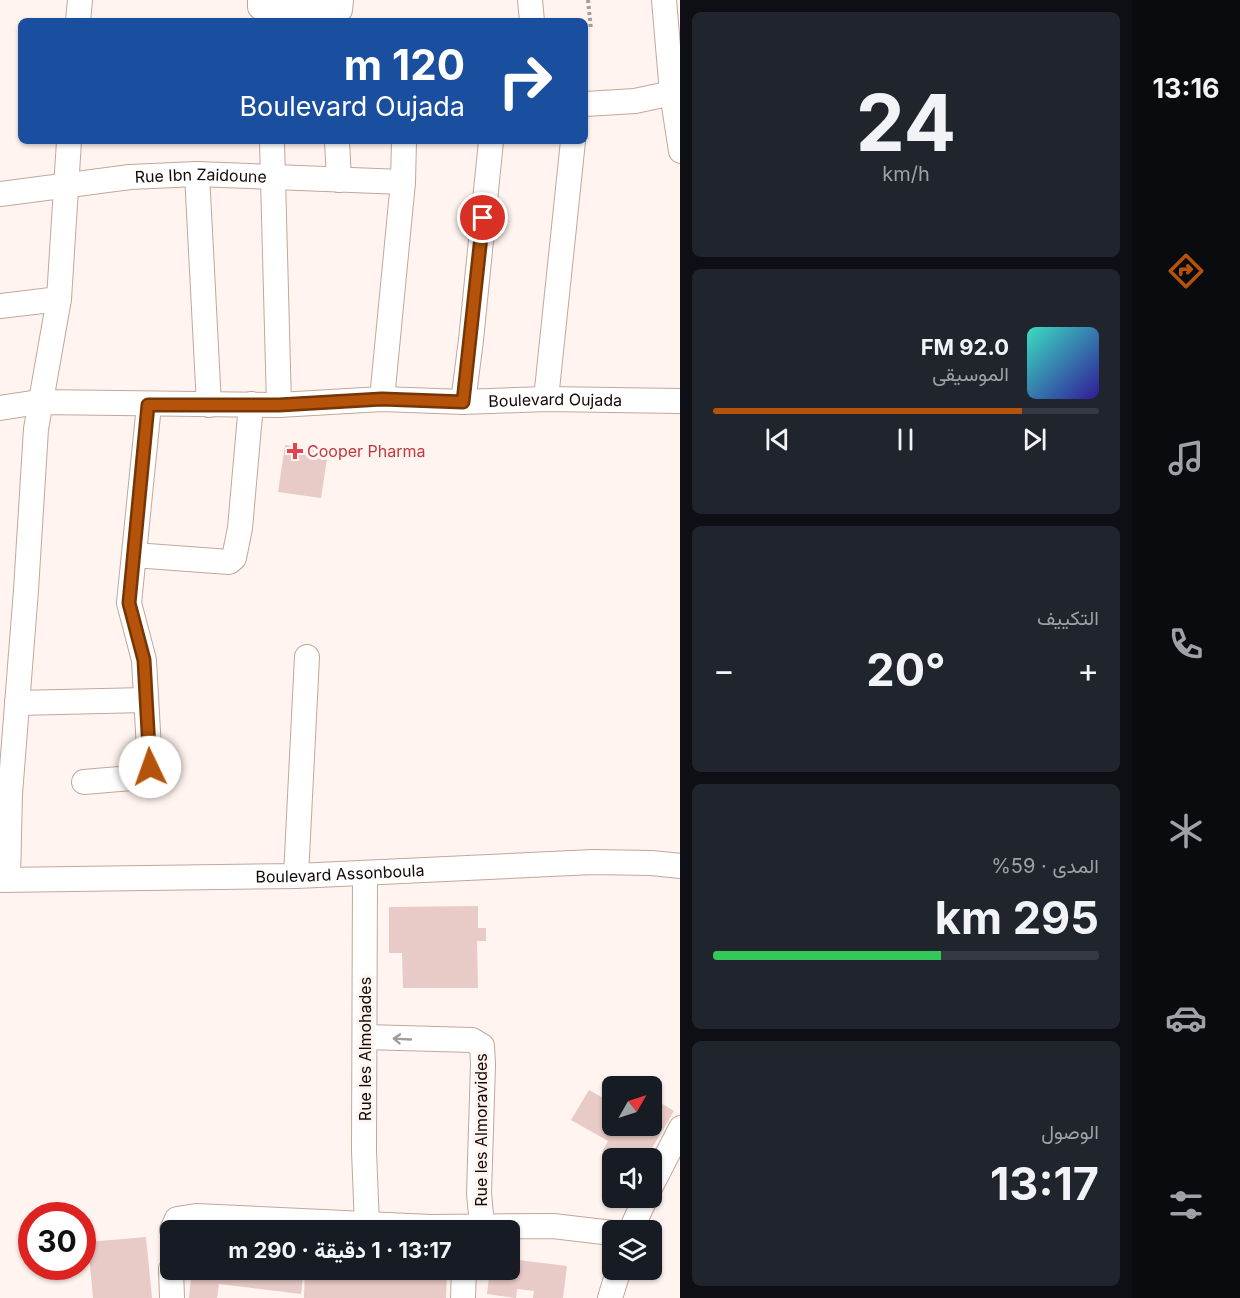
<!DOCTYPE html>
<html lang="ar">
<meta charset="utf-8">
<style>
:root{--surface:#171b24;--page:#20242c;--text:#f1f3f6;--muted:#9ea1a6;--line:#363941;--accent:#b45309}
body{margin:0;font-family:Inter,Vazirmatn,sans-serif;background:var(--page);color:var(--text);direction:rtl;height:100vh;display:flex;flex-direction:column;font-size:22px;white-space:nowrap}
*{box-sizing:border-box;margin:0}
p{font-size:20px;color:var(--muted)}
.icon{flex:none;width:33px;height:33px;fill:none;stroke:currentColor;stroke-width:2;stroke-linecap:round;stroke-linejoin:round}
.map{position:relative;flex:1;overflow:hidden;direction:ltr}
.details{display:flex;flex-direction:column;gap:12px;padding:12px;background:#0d0f14;width:452px}
.details>*{flex:none}
.hud{position:absolute;left:18px;top:18px;width:570px;height:126px;border-radius:9px;box-shadow:0 2px 4px #0004;direction:rtl;background:#1a4fa0;color:#fff;overflow:hidden}
.needle{width:39px;rotate:51deg}
.buttons{position:absolute;left:602px;top:1076px;display:grid;gap:12px}
.buttons a{display:grid;place-items:center;width:60px;height:60px;border-radius:9px;background:var(--surface);box-shadow:0 2px 4px #0004;font-size:30px}
.speed{position:absolute;left:18px;top:1202px;display:flex;gap:12px;font-size:30px;font-weight:700;text-align:center}
.speed>*{display:grid;place-content:center;width:78px;height:78px;border-radius:50%;background:var(--surface);box-shadow:0 2px 4px #0004;line-height:1}
.speed .limit{border:9px solid #d22;background:#fff;color:#111}
.pin{position:absolute;display:grid;place-items:center;width:51px;height:51px;color:#fff;margin:-26px;border:3px solid #fff;border-radius:50%;box-shadow:0 2px 6px #0007}
.me{position:absolute;width:66px;margin:-33px;rotate:357deg;stroke-linejoin:round;filter:drop-shadow(0 0 4px #0008)}
.turn{display:flex;align-items:center;gap:21px;height:126px;padding:0 24px;font-size:27px}
.turn .icon{width:78px;height:78px;stroke-width:2.5}
.turn b{display:block;font-size:42px;line-height:51px}
.big{font-size:45px;font-weight:700;line-height:1.1}
.details .card{flex:1;display:flex;flex-direction:column;justify-content:center;gap:9px;min-width:0;padding:0 21px;border-radius:9px;background:var(--page)}
.details .dial{align-items:center;gap:0}
.dial b{font-size:78px;line-height:1}
.song{display:flex;align-items:center;gap:18px}
.cover{width:72px;height:72px;border-radius:9px;background:linear-gradient(135deg,hsl(170 70% 55%),hsl(250 70% 35%))}
.played{height:6px;border-radius:3px;background:linear-gradient(90deg,var(--accent) 80%,var(--line) 80%)}
.keys{display:flex;justify-content:space-around;direction:ltr}
.heat{display:flex;justify-content:space-between;align-items:center;font-size:33px;direction:ltr}
.charge{height:9px;border-radius:4px;background:linear-gradient(90deg,#34c759 59%,var(--line) 0)}
.trip{position:absolute;left:160px;top:1220px;width:360px;height:60px;border-radius:9px;background:var(--surface);box-shadow:0 2px 4px #0004;font-weight:700;line-height:60px;text-align:center;direction:rtl}
main{display:flex;flex:1;min-height:0}
.tab-bar{display:flex;flex-direction:column;width:108px;justify-content:space-around;align-items:center;background:#090b0e;color:var(--muted)}
.tab-bar .icon{width:42px;height:42px}
.tab-bar .active{color:var(--accent)}
.tab-bar b{font-size:27px;color:var(--text)}
.map>svg:first-child{display:block}
.building{fill:#e8cac6}
.lines{fill:none;stroke-linecap:round;stroke-linejoin:round}
.minor-casing{stroke:#c1a79b;stroke-width:26}
.path{stroke:#a79d98;stroke-width:4;stroke-dasharray:3 3;stroke-linecap:butt}
.minor{stroke:#fff;stroke-width:24}
.oneway{stroke:#a09d9b}
.route-casing{stroke:#753606;stroke-width:15}
.route{stroke:#b45309;stroke-width:10}
.health-dot{fill:#e0444e;stroke:#fff4ef;stroke-width:2}
.labels{text-anchor:middle;dominant-baseline:central;stroke-width:6;stroke-linejoin:round;paint-order:stroke}
.street-label{font-size:16px;fill:#120a06;stroke:#fff4ef}
.health-label{font-size:16px;fill:#be3a42;stroke:#fff4ef;text-anchor:start}
</style>
<main>
<nav class="tab-bar">
<b>13:16</b>
<svg class="icon active" aria-label="directions" viewBox="0 0 24 24"><path d="M12 3l9 9-9 9-9-9zM9 14v-3h6M13 9l2 2-2 2"/></svg>
<svg class="icon" aria-label="music" viewBox="0 0 24 24"><path d="M9 18V5l10-2v13"/><circle cx="6" cy="18" r="3"/><circle cx="16" cy="16" r="3"/></svg>
<svg class="icon" aria-label="phone" viewBox="0 0 24 24"><path d="M5 4h4l2 5-3 2q2 4 5 5l2-3 5 2v4C11 20 4 13 5 4z"/></svg>
<svg class="icon" aria-label="climate" viewBox="0 0 24 24"><path d="M12 3v18M4 7l16 10M4 17L20 7"/></svg>
<svg class="icon" aria-label="car" viewBox="0 0 24 24"><path d="M5 17H2v-5l4-1 3-4h7l3 4 3 1v5h-3M9 17h6M6 11h13"/><circle cx="7" cy="17" r="2"/><circle cx="17" cy="17" r="2"/></svg>
<svg class="icon" aria-label="filters" viewBox="0 0 24 24"><path d="M4 7h16M4 17h16"/><circle cx="9" cy="7" r="2"/><circle cx="15" cy="17" r="2"/></svg>
</nav>
<section class="details">
<div class="card dial"><b>24</b><p>km/h</p></div>
<div class="card">
<div class="song"><i class="cover"></i><div><b>92.0 FM</b><p>الموسيقى</p></div></div>
<div class="played"></div>
<div class="keys"><svg class="icon" aria-label="previous" viewBox="0 0 24 24"><path d="M18 5L8 12l10 7zM5 5v14"/></svg><svg class="icon" aria-label="pause" viewBox="0 0 24 24"><path d="M8 5v14M16 5v14"/></svg><svg class="icon" aria-label="next" viewBox="0 0 24 24"><path d="M6 5l10 7-10 7zM19 5v14"/></svg></div>
</div>
<div class="card"><p>التكييف</p>
<div class="heat"><a>−</a><b class="big">20°</b><a>+</a></div>
</div>
<div class="card"><p>المدى · 59%</p><b class="big">295 km</b><div class="charge"></div></div>
<div class="card"><p>الوصول</p><b class="big">13:17</b></div>
</section>
<div class="map">
<svg width="681" height="1298" viewBox="0 0 681 1298">
<rect width="100%" height="100%" fill="#fff4ef"/>
<g class="building">
<polygon points="285,445 328,452 321,498 278,492"/>
<polygon points="478,906 478,928 486,928 486,941 477,941 478,988 403,988 402,953 389,953 389,907"/>
<polygon points="589,1090 612,1103 612,1125 651,1125 651,1097 674,1111 646,1158 611,1158 602,1152 608,1141 571,1120"/>
<polygon points="146,1237 152,1298 93,1298 88,1242"/>
<polygon points="510,1259 567,1266 563,1298 533,1298 534,1291 517,1289 516,1298 487,1294 490,1269 510,1269"/>
<polygon points="192,1269 304,1269 301,1294 219,1284 217,1298 189,1298"/>
<polygon points="305,1269 374,1269 447,1274 446,1298 304,1298"/>
</g>
<g class="lines">
<defs>
<g id="minor">
<polyline points="260,0 260,7 265,11 340,10 341,0"/>
<polyline points="530,0 532,21"/>
<polyline points="664,0 672,93 681,151"/>
<polyline points="78,21 80,0"/>
<polyline points="585,104 635,101 681,91"/>
<polyline points="272,141 279,405"/>
<polyline points="337,141 339,180"/>
<polyline points="197,174 209,405"/>
<path id="s1" d="M0,194L130,177L197,174L403,182"/>
<polyline points="0,306 59,299"/>
<polyline points="382,399 403,182 404,141"/>
<polyline points="546,399 573,141"/>
<polyline points="463,402 471,340 491,141"/>
<path id="s2" d="M0,408L39,402L279,405L382,399L463,402L546,399L681,401"/>
<polyline points="134,555 229,562 234,558 240,528 251,404"/>
<polyline points="17,703 145,700"/>
<polyline points="84,782 143,777 150,767 144,660 129,603 149,405"/>
<polyline points="365,873 364,1151 367,1225"/>
<polyline points="296,876 307,657"/>
<polyline points="8,879 10,794 26,590 36,429 59,299 69,141"/>
<path id="s3" d="M0,880L296,876L593,862L651,863L681,866"/>
<polyline points="365,1037 472,1040 482,1046 483,1064 479,1194 482,1225"/>
<polyline points="651,1186 681,1128"/>
<polyline points="172,1230 177,1219 196,1216 430,1227 553,1226 612,1233"/>
<polyline points="631,1230 646,1197"/>
<polyline points="171,1269 172,1298"/>
<polyline points="463,1298 464,1269"/>
<polyline points="610,1298 619,1269"/>
</g>
</defs>
<use href="#minor" class="minor-casing"/>
<polyline class="path" points="588,0 591,29"/>
<use href="#minor" class="minor"/>
</g>
<defs><path id="oneway-shaft" d="M-6 0H5M1.5-3L5.5 0L1.5 3" fill="none" stroke-width="1.6" stroke-linecap="round" stroke-linejoin="round" transform="scale(1.5)"/></defs>
<use class="oneway" href="#oneway-shaft" transform="translate(402 1039) rotate(-177)"/>
<g class="lines">
<defs>
<polyline id="route" points="150,767 144,660 129,603 148,405 279,405 382,399 463,402 483,218"/>
</defs>
<use href="#route" class="route-casing"/>
<use href="#route" class="route"/>
</g>
<path class="health-dot" d="M292 442h6v6h6v6h-6v6h-6v-6h-6v-6h6z"/>
<g class="labels">
<g class="street-label">
<text stroke="none"><textPath href="#s1" startOffset="202">Rue Ibn Zaidoune</textPath></text>
<text stroke="none"><textPath href="#s2" startOffset="556">Boulevard Oujada</textPath></text>
<text stroke="none"><textPath href="#s3" startOffset="340">Boulevard Assonboula</textPath></text>
<text transform="translate(365 1049) rotate(-90)">Rue les Almohades</text>
<text transform="translate(481 1130) rotate(-90)">Rue les Almoravides</text>
</g>
<g class="health-label">
<text x="307" y="451">Cooper Pharma</text>
</g>
</g>
</svg>
<div class="buttons">
<a><svg class="needle" viewBox="-14 -14 28 28"><path d="M0-13l5 13h-10z" fill="#e53935"/><path d="M0 13l5-13h-10z" fill="#9ea1a6"/></svg></a>
<a><svg class="icon" aria-label="sound" viewBox="0 0 24 24"><path d="M4 9h4l5-4v14l-5-4H4zM17 9q2 3 0 6"/></svg></a>
<a><svg class="icon" aria-label="layers" viewBox="0 0 24 24"><path d="M12 4l9 5-9 5-9-5zM3 14l9 5 9-5"/></svg></a>
</div>
<div class="speed"><div class="limit">30</div></div>
<div class="pin" style="left:483px;top:218px;background:#d93025"><svg class="icon" aria-label="arrive" viewBox="0 0 24 24"><path d="M6 21V4h12l-3 4 3 4H6"/></svg></div>
<svg class="me" style="left:150px;top:767px" viewBox="-20 -20 40 40"><circle r="19" fill="#fff"/><path d="M0-13L10 11 0 6-10 11z" fill="#b45309"/></svg>
<div class="trip">13:17 · 1 دقيقة · 290 m</div>
<div class="hud">
<div class="turn"><svg class="icon" aria-label="right" viewBox="0 0 24 24"><path d="M7 20v-9h11M14 6l5 5-5 5"/></svg><div><b>120 m</b>Boulevard Oujada</div></div>
</div>
</div>
</main>
